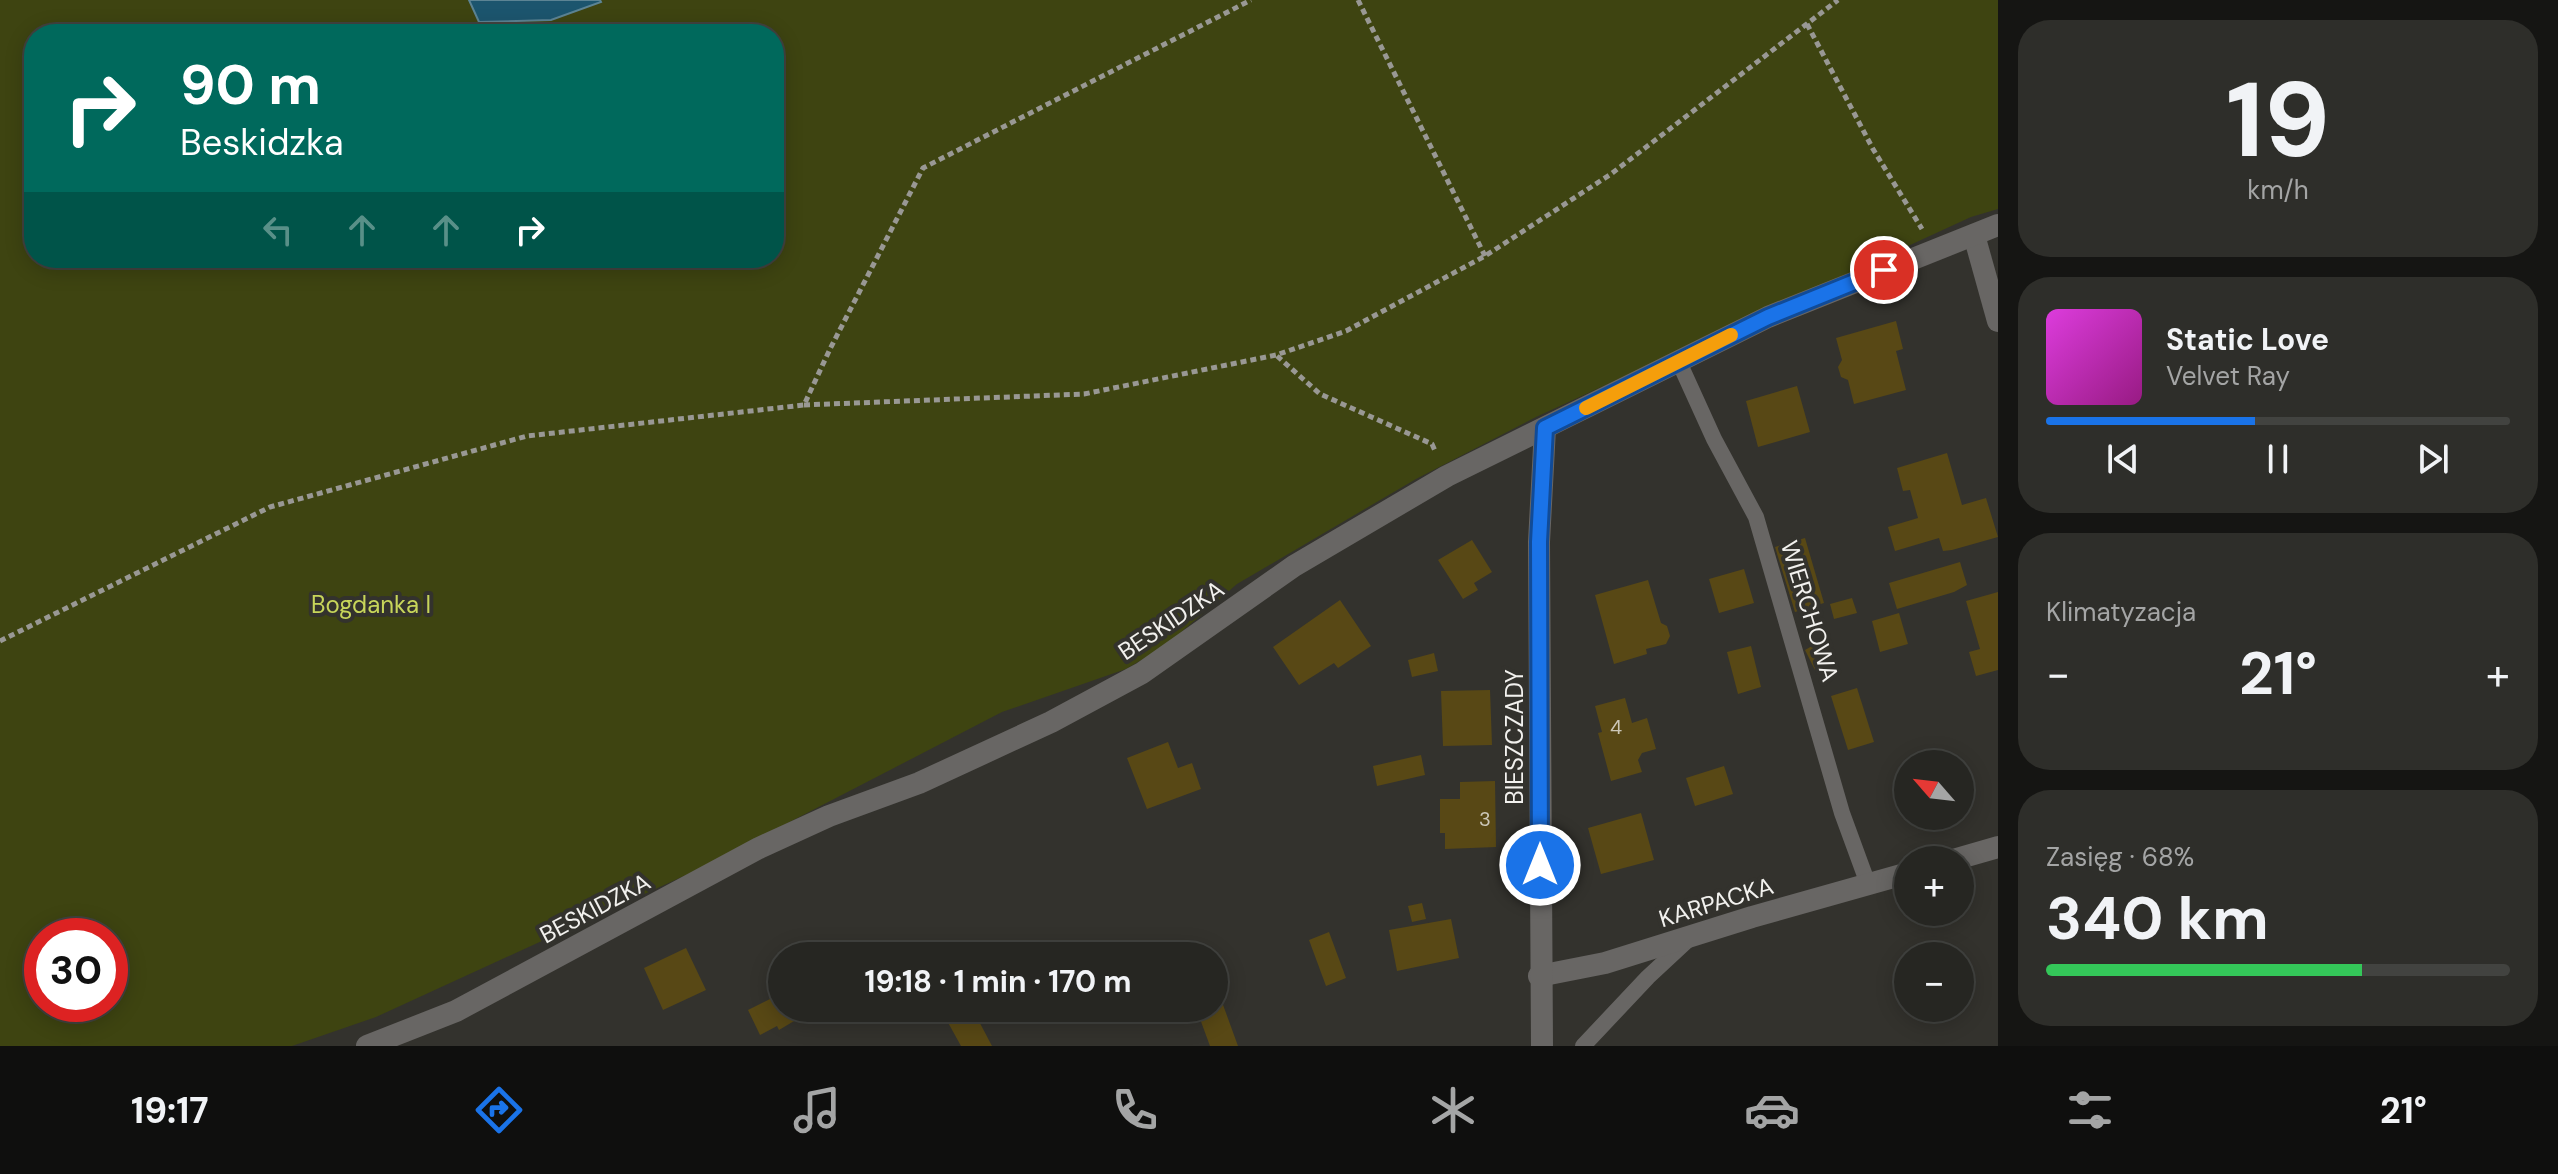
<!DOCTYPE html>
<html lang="pl">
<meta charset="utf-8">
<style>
:root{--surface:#262622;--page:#2e2e2a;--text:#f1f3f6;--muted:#a4a5a5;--line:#424340;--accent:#1a73e8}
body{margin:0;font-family:"DM Sans",sans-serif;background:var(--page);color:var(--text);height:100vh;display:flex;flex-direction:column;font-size:30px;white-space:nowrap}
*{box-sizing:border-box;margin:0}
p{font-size:26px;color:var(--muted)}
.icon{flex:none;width:44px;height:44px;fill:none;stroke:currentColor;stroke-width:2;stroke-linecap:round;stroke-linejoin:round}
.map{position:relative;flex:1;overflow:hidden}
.details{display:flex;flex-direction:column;gap:20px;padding:20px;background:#151513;width:560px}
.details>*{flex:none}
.top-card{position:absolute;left:24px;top:24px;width:760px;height:244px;border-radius:32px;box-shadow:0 4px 20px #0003,0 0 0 2px var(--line);background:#00695c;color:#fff;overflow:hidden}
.needle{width:52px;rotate:298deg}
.controls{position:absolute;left:1894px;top:750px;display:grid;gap:16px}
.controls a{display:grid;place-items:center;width:80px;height:80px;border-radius:50%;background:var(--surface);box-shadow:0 4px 20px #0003,0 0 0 2px var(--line);font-size:40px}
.speed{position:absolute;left:24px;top:918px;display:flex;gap:16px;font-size:40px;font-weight:700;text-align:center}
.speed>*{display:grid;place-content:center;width:104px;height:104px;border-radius:50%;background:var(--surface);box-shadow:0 4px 20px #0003,0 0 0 2px var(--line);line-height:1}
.speed .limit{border:12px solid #d22;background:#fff;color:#111}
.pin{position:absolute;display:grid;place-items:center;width:68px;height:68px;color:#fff;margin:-34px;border:4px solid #fff;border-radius:50%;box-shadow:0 2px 8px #0007}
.me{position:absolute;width:88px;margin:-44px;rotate:0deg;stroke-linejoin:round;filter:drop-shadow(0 0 6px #0008)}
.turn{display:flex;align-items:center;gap:28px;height:168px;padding:0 24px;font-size:36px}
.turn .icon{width:104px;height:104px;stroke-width:2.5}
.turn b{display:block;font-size:56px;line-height:68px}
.lanes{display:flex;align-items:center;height:76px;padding:0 24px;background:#0003;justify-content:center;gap:40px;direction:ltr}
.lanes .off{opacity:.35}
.big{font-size:60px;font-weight:700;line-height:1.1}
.details .card{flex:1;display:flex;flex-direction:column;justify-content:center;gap:12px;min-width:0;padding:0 28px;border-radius:32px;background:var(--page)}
.details .dial{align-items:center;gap:0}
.dial b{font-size:104px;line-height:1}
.song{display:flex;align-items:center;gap:24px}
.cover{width:96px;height:96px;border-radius:12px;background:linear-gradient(135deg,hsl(300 70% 55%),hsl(310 70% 35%))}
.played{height:8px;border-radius:4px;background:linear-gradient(90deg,var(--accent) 45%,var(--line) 45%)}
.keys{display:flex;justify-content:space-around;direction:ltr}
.heat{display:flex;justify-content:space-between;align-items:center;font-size:44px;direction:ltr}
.charge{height:12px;border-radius:6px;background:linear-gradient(90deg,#34c759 68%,var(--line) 0)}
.trip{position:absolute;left:768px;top:942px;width:460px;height:80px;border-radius:40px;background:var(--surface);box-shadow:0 4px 20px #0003,0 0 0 2px var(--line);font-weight:700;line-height:80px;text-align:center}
.dock{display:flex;height:128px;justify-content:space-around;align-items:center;background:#0f0f0e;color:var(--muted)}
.dock .icon{width:56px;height:56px}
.dock .selected{color:var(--accent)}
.dock b{font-size:36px;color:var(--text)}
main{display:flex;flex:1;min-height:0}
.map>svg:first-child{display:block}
.green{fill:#3e4411;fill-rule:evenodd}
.water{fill:#1c556e;stroke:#5c8494;stroke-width:2}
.building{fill:#584815}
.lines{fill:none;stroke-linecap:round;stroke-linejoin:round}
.path{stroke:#999894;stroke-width:5;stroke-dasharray:6 4;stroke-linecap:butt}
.service{stroke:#686664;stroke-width:16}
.minor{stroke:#686664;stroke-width:22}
.route-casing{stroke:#114b97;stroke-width:20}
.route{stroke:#1a73e8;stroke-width:14}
.slow{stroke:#f59e0b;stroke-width:14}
.labels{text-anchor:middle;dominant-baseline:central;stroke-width:8;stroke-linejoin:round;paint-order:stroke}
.number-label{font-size:20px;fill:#ccc7b8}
.park-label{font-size:24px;fill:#c7d55a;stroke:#33322d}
.street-label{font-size:24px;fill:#f2f1ee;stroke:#33322d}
</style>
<main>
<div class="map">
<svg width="1998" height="1046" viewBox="0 0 1998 1046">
<rect width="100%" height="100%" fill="#33322d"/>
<path class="green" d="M0,0H1998V209L1971,217L1536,417L1416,479L1237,584L1165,646L1126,669L1002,712L699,869L376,1017L292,1046H0ZM34,34H774V258H34ZM42,936H110V1004H42Z"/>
<polygon class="water" points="469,0 600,0 601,2 551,20 479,22"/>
<g class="building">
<polygon points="1896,321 1903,349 1896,351 1906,390 1854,404 1848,380 1841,377 1838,367 1842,360 1836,338"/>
<polygon points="1797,386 1810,432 1758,447 1746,401"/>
<polygon points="1947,453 1962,505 1986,498 1998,537 1952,550 1943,551 1939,538 1895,551 1888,527 1918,518 1910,490 1903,491 1897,468"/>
<polygon points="1805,538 1824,603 1795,612 1775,547"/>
<polygon points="1472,540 1492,572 1474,583 1478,590 1463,599 1438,560"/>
<polygon points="1960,562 1967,585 1954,592 1897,609 1889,583"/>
<polygon points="1744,569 1754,603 1719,613 1709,579"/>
<polygon points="1648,580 1661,623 1667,626 1670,636 1666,644 1646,649 1647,654 1614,664 1595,595"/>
<polygon points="1998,592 1998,670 1976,676 1969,652 1980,649 1966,601"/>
<polygon points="1852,598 1857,613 1834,619 1830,604"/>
<polygon points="1340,600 1371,646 1338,668 1334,663 1299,685 1273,647"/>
<polygon points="1899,613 1908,644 1880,652 1872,621"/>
<polygon points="1819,642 1830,663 1815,670 1805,650"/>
<polygon points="1751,646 1761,687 1738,694 1727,652"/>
<polygon points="1434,653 1438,671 1412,677 1408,660"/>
<polygon points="1857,688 1874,742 1848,750 1831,696"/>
<polygon points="1490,690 1492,745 1443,746 1441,691"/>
<polygon points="1625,698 1632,723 1647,718 1656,749 1642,753 1638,760 1642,772 1611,781 1598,733 1602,732 1595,706"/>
<polygon points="1168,742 1178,768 1192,763 1201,789 1147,809 1127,758"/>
<polygon points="1421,755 1425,775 1377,786 1373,766"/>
<polygon points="1724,766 1733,794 1695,806 1686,778"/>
<polygon points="1495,781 1496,847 1445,849 1445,833 1440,833 1440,799 1460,799 1460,782"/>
<polygon points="1641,813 1654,860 1601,874 1588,828"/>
<polygon points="1422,903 1426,919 1412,922 1408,906"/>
<polygon points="1451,919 1459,958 1397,971 1389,930"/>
<polygon points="1329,932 1346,978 1326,986 1309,940"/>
<polygon points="686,948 706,990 663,1010 644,968"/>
<polygon points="1214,980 1238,1046 1210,1046 1196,1008 1214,1008"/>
<polygon points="782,993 782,1008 816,1008 779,1030 777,1026 760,1035 748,1010"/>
<polygon points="940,1008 972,1008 992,1046 961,1046"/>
</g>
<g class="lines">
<g class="path">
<polyline points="1358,0 1485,256"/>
<polyline points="1807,24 1873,149 1922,229"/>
<polyline points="1277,356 1320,394 1432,444 1436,453"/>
<polyline points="804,405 1084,394 1276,355 1346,331 1485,256 1611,174 1838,0"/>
<polyline points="0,641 270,507 527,436 804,405 830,349 923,168 1251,0"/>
</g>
<g class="service">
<polyline points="1679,362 1714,439 1756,517 1842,813 1868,884"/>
<polyline points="1583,1046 1648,977 1690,938"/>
</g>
<g class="minor">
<polyline points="1974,235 1998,321"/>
<polyline points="1953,860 1998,847"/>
<polyline points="1539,976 1605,963 1752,917 1908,873"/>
<polyline points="367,1046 456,1011 759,848 829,816 919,783 1051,722 1142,673 1294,566 1447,476 1768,317 1998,225"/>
<polyline points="1542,1046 1539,542 1545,428"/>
</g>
</g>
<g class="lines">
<defs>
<polyline id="route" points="1540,865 1539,542 1545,428 1768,317 1884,270"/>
</defs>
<use href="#route" class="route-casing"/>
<use href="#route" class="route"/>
<polyline class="slow" points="1586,408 1731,335"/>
</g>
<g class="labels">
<g class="number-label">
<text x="1616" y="727">4</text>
<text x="1485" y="819">3</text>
</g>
<g class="park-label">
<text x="371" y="604">Bogdanka I</text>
</g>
<g class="street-label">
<text transform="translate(1810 611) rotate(73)">WIERCHOWA</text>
<text transform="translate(1171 620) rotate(-34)">BESKIDZKA</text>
<text transform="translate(1514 737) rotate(-90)">BIESZCZADY</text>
<text transform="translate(1716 902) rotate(-17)">KARPACKA</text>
<text transform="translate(595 908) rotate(-28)">BESKIDZKA</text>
</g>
</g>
</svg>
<div class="controls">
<a><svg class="needle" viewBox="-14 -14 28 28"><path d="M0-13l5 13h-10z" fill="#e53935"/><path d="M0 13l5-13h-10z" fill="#a4a5a5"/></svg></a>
<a>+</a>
<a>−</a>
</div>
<div class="speed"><div class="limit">30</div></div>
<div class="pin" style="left:1884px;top:270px;background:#d93025"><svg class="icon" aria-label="arrive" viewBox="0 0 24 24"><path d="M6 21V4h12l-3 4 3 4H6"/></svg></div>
<svg class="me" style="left:1540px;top:865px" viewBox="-20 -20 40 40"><circle r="17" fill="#1a73e8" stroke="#fff" stroke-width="3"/><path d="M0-11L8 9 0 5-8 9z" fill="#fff"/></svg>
<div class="trip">19:18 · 1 min · 170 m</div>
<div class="top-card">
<div class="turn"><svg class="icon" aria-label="right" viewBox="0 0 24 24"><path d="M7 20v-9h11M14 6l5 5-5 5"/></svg><div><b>90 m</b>Beskidzka</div></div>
<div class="lanes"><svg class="icon off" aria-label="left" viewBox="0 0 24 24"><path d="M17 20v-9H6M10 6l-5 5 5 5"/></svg><svg class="icon off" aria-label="ahead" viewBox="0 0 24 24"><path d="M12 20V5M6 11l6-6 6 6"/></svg><svg class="icon off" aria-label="ahead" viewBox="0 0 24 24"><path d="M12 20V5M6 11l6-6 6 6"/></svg><svg class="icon" aria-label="right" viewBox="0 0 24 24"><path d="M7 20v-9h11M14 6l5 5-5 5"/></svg></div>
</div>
</div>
<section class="details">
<div class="card dial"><b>19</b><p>km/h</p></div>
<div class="card">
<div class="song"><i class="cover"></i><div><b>Static Love</b><p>Velvet Ray</p></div></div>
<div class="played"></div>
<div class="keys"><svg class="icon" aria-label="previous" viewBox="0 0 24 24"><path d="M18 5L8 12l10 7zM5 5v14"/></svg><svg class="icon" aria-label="pause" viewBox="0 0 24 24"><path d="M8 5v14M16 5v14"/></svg><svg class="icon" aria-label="next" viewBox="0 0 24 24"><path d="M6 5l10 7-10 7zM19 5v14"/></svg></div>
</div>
<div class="card"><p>Klimatyzacja</p>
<div class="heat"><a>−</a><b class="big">21°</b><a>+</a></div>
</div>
<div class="card"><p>Zasięg · 68%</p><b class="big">340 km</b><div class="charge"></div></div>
</section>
</main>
<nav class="dock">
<b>19:17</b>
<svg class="icon selected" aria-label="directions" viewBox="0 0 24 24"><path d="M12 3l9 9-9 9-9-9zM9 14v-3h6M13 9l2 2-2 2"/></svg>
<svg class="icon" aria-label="music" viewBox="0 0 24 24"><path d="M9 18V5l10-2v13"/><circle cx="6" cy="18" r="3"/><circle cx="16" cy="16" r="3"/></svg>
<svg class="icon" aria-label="phone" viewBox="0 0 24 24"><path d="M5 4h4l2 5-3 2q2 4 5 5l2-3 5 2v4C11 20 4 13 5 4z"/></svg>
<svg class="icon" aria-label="climate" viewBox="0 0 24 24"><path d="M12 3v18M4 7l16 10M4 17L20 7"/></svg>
<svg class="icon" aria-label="car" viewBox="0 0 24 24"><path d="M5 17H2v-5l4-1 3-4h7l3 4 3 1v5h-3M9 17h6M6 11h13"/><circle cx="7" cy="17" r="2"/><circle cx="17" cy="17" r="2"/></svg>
<svg class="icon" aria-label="filters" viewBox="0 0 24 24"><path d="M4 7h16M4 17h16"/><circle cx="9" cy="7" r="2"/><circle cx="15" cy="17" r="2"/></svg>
<b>21°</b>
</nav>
